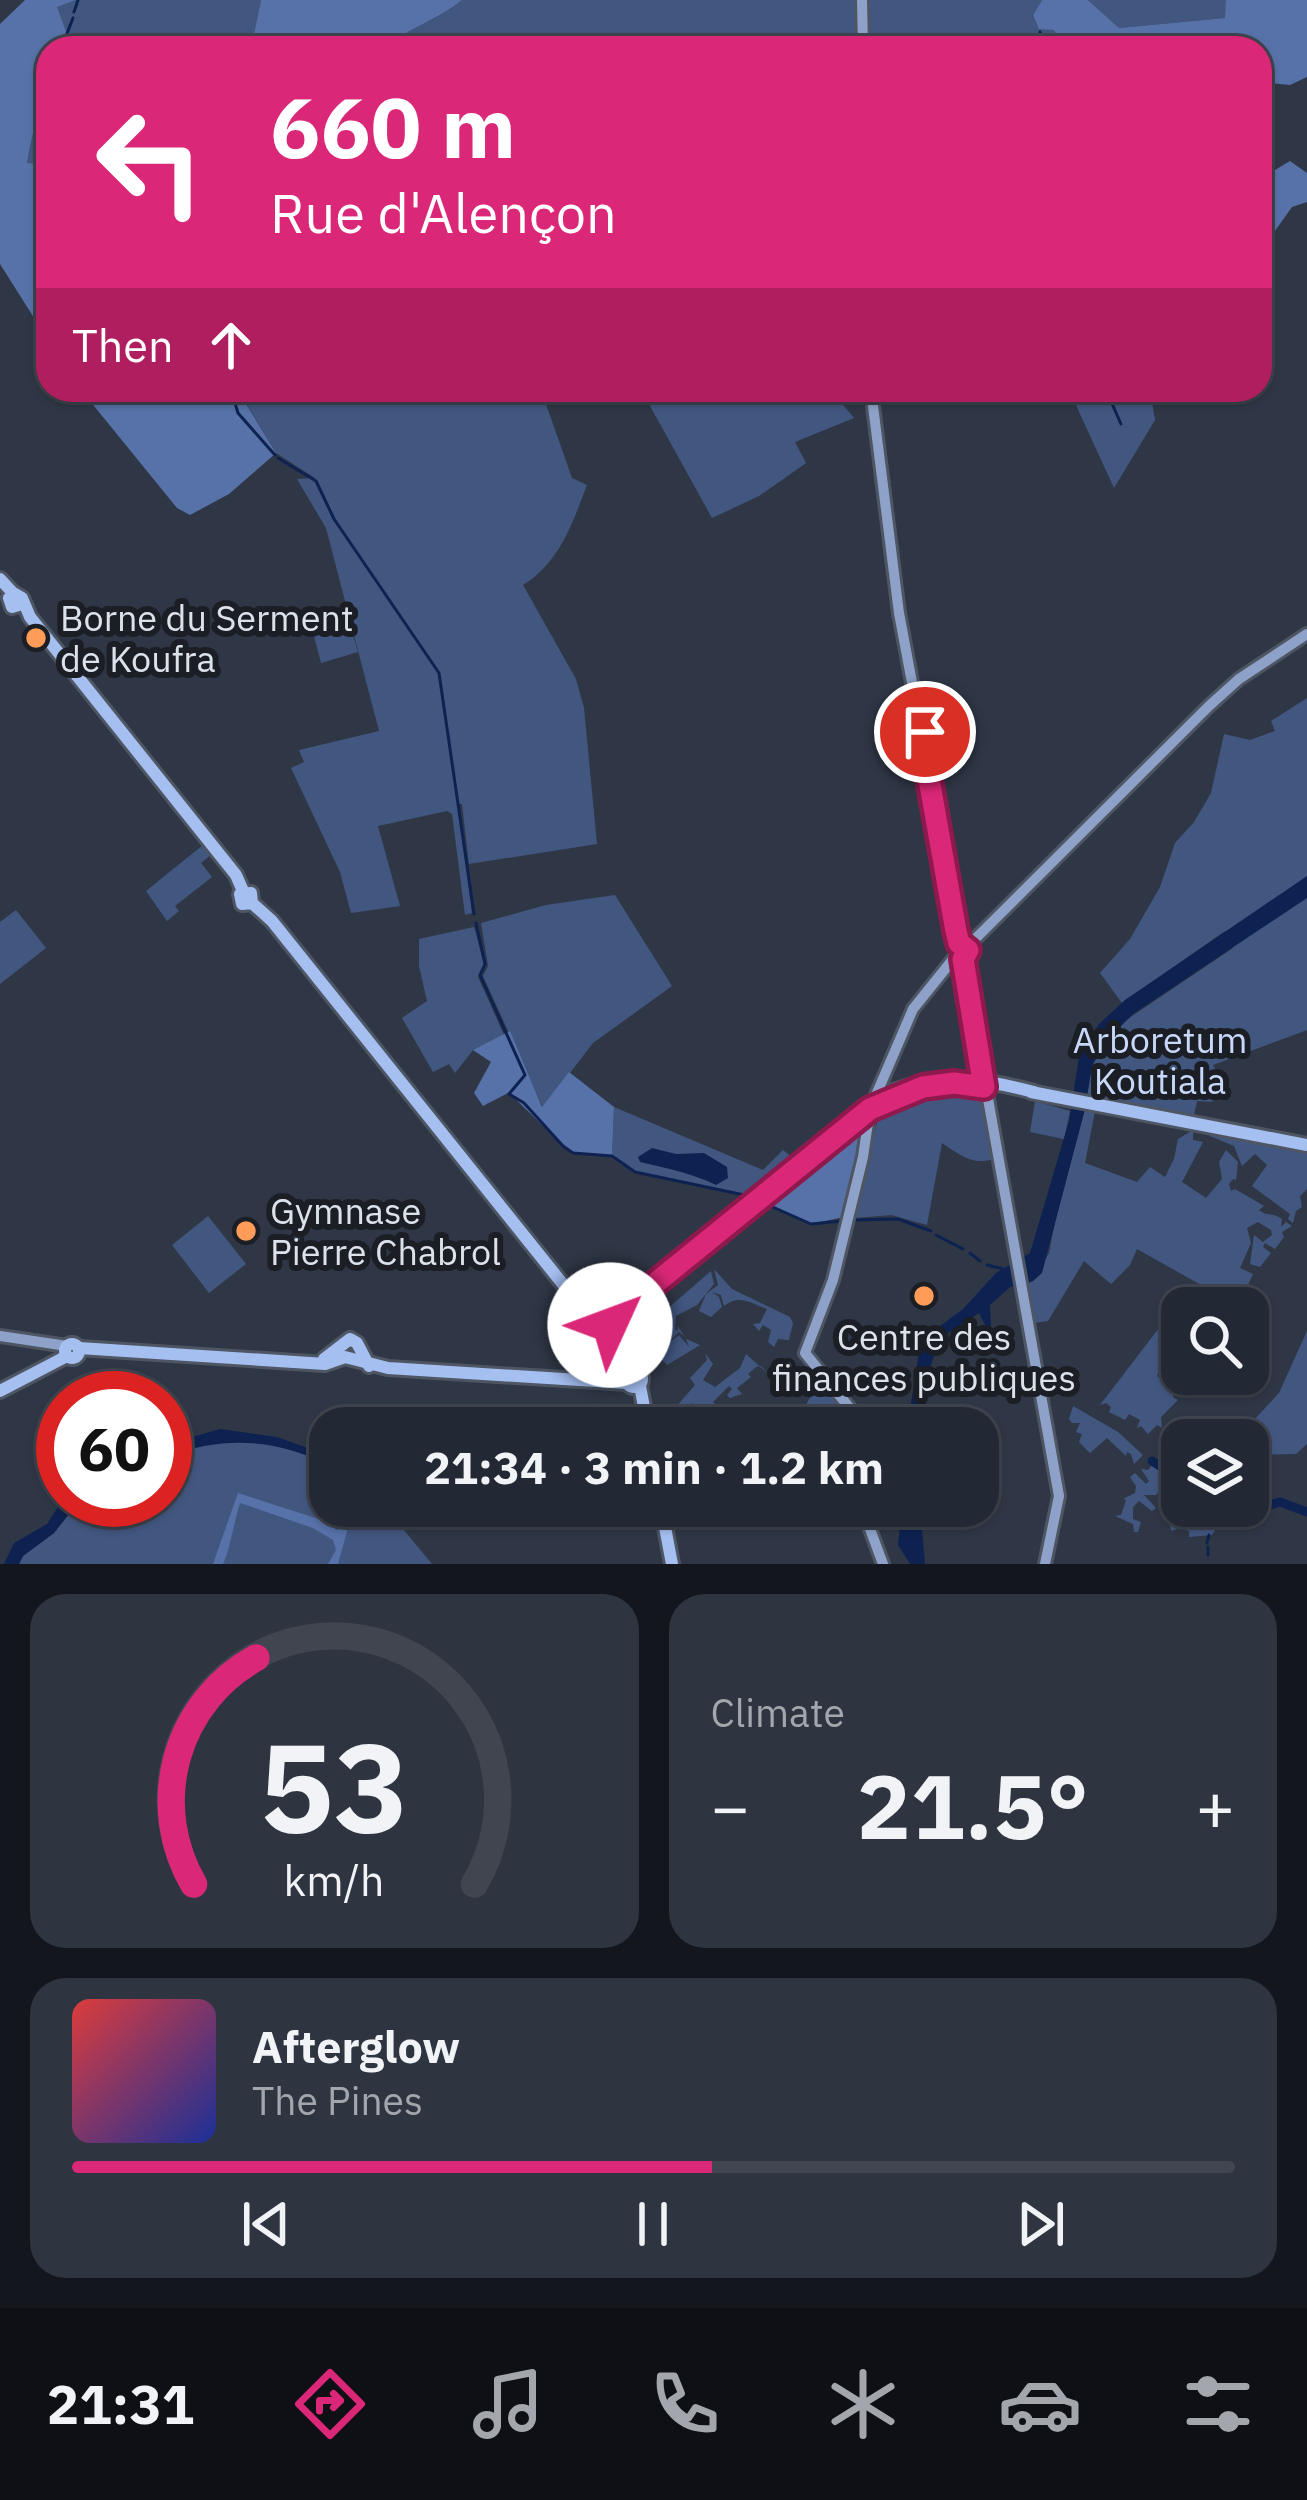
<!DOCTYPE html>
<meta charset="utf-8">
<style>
:root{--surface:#232934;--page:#2f3540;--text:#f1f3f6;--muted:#a3a6ac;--line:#40454f;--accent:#db2777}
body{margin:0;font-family:"IBM Plex Sans",sans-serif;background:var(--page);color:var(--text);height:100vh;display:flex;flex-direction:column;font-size:45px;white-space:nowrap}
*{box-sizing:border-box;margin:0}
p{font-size:39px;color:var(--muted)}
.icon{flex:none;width:66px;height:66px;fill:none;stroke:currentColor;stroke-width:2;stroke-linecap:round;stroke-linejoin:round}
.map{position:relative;height:1564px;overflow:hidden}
.panel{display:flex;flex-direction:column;gap:30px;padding:30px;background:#13171d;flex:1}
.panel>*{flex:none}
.banner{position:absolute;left:36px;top:36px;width:1236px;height:366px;border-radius:36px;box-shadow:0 3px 9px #0004,0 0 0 3px var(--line);background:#db2777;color:#fff;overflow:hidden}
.buttons{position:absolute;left:1161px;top:1287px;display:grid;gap:24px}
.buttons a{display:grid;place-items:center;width:108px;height:108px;border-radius:24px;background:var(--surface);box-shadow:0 3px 9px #0004,0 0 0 3px var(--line);font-size:60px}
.speed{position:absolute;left:36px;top:1371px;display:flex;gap:24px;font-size:60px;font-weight:700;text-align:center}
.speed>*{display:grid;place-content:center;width:156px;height:156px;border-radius:50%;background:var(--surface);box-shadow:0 3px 9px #0004,0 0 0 3px var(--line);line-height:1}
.speed .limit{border:18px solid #d22;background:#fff;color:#111}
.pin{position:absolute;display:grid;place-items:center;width:102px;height:102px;color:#fff;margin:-51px;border:6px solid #fff;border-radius:50%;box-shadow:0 3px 12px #0007}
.me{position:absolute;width:132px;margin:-66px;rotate:47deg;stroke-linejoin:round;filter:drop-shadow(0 0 9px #0008)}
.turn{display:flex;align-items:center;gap:42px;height:252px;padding:0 36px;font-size:54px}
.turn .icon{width:156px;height:156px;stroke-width:2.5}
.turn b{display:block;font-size:84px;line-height:102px}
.then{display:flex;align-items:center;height:114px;padding:0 36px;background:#0003;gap:24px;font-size:45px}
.big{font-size:90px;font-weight:700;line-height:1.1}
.panel .widget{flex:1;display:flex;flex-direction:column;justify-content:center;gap:18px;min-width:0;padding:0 42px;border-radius:36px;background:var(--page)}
.panel .dial{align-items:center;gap:0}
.dial svg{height:312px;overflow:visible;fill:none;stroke:var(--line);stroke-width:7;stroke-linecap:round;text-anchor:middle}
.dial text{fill:var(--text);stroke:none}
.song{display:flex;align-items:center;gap:36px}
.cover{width:144px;height:144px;border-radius:18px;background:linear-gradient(135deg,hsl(0 70% 55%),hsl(230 70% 35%))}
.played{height:12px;border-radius:6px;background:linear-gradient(90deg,var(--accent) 55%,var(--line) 55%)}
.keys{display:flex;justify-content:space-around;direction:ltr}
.heat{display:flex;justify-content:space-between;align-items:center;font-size:66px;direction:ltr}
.panel .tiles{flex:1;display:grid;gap:30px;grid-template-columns:1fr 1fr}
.widget:last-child{grid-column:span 2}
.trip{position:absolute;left:309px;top:1407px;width:690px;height:120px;border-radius:36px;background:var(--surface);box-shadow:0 3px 9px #0004,0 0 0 3px var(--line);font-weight:700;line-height:120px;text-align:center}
.dock{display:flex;height:192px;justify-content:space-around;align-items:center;background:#0e1015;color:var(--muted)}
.dock .icon{width:84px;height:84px}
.dock .on{color:var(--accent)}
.dock b{font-size:54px;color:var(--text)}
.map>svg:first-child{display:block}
.green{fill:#425780}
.forest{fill:#5772a8}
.water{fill:#0d2251}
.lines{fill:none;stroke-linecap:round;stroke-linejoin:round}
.stream{stroke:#0d2251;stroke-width:3}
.river{stroke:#0d2251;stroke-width:9}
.secondary-casing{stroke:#4e5664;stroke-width:16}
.primary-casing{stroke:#4e5664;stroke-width:18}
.secondary{stroke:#8ea2c9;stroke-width:10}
.primary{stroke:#a5bff1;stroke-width:12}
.route-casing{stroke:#8e194d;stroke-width:30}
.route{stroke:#db2777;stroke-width:21}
.poi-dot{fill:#fe9c58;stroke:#1b1e25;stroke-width:4.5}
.labels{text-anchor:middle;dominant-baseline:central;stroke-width:12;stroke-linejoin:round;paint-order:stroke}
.poi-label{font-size:36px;fill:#dce2eb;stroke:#1b1e25;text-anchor:start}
.park-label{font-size:36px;fill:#c7d8f8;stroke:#1b1e25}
</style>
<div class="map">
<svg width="1307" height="1564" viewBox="0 0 1307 1564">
<rect width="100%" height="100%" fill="#2f3746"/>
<g class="green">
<polygon points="76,0 261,0 251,48 72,48 56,7"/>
<path d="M462,0H1042L1033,15L1039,28L1054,29L1064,48H386C409,27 438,20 462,0Z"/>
<polygon points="1088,0 1226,0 1226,18 1119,28"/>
<polygon points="48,96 48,165 27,164 37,113"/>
<path d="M244,390H541L572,478L587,485C572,524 560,562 523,585L576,679L584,708L597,844L469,864L462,804H458L472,913L465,915L452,814L447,811L378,826L400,906L351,913L340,872L291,768L304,762L299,750L379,731L326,528L297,479L315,478L276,453L240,393Z"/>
<polygon points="650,390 831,390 854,418 795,442 806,463 759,496 712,518 644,395"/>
<polygon points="1069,390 1150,390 1155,420 1114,488"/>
<polygon points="350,625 358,652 321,663 314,636"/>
<polygon points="1307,698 1307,1030 1213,1065 1228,1092 1211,1102 1197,1101 1193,1120 1086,1101 1092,1066 1116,1027 1233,948 1225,931 1122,1003 1100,973 1130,939 1160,887 1175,843 1194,822 1211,793 1224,734 1250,740 1275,731 1271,721"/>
<polygon points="203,845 211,855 201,863 212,877 175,906 179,911 167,921 146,891"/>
<polygon points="615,895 672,986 593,1043 543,1108 483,976 488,966 481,923 546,905"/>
<polygon points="16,910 46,948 0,984 0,922"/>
<polygon points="474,927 484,964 478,977 504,1035 473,1050 455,1073 449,1064 433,1072 402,1018 427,1001 419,966 419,939"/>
<path d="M955,1090L971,1092L983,1102L993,1159C973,1166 958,1154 942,1143L927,1225L891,1215L855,1218L879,1114L908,1098Z"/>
<polygon points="1035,1101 1070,1111 1064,1139 1030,1132"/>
<polygon points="614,1107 763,1170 783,1150 798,1162 755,1198 635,1172 612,1156"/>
<path d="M1085,1109L1095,1111L1085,1163L1137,1182L1150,1167L1165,1177L1174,1159L1178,1139L1193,1130V1140L1203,1142L1182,1182L1206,1198L1222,1179L1219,1162L1226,1150L1238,1162L1236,1180L1233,1179L1229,1184L1231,1191L1235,1189L1264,1206L1259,1210C1268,1217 1272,1212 1282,1219L1281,1227L1286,1222L1292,1226L1282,1232L1284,1237L1275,1249L1265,1243L1263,1247L1271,1253L1260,1267L1250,1264L1254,1235L1263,1242L1272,1235L1271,1230L1258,1222L1247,1228L1251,1243L1240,1268L1253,1274L1247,1287L1237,1288L1245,1294L1240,1308H1212L1210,1290L1137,1249L1130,1265L1111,1284L1084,1261L1048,1321L1034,1323L1027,1284L1033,1281L1049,1253L1058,1206Z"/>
<polygon points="1209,1131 1307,1154 1307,1189 1300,1196 1302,1207 1296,1211 1293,1223 1288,1219 1290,1214 1252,1186 1267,1165 1255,1154 1242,1166 1234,1146 1210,1136"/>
<polygon points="208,1216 246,1264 209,1293 172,1245"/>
<path d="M714,1269L732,1289L790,1317L793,1323L789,1340L778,1339L774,1347L768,1342L771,1330L763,1325L759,1331L753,1324L760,1323L767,1309C750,1303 740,1294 724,1306L721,1295L712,1292L719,1297L722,1307L711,1317L699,1311L706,1294L718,1285Z"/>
<polygon points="711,1271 714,1284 697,1305 676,1316 675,1329 678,1331 677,1325 685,1337 679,1332 667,1344 679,1335 689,1347 686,1339 700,1345 667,1365 637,1335"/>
<polygon points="1158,1322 1173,1332 1176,1327 1182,1331 1179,1360 1182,1374 1190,1376 1183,1389 1168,1381 1172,1372 1160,1368 1157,1376 1174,1389 1173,1397 1178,1400 1161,1417 1162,1428 1157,1425 1148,1434 1141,1426 1137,1428 1140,1420 1129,1414 1125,1420 1109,1412 1111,1407 1106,1403 1100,1405 1159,1328"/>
<polygon points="1307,1331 1307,1444 1296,1454 1248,1455 1248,1440 1242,1440 1241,1434 1279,1393"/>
<polygon points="705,1353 713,1364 703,1380 715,1387 740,1368 746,1354 768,1374 761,1366 756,1367 748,1374 751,1377 737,1388 742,1394 730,1398 727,1395 732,1389 729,1386 713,1402 717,1406 712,1411 708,1407 700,1414 692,1403 685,1412 680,1412 676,1407 695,1385 690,1378 707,1360"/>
<polygon points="814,1374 845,1410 852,1428 797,1421 796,1424 781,1420 789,1407 801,1413 814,1391 807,1386"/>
<polygon points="1073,1406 1118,1432 1143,1455 1134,1464 1131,1454 1127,1452 1126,1456 1107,1438 1090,1453 1079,1442 1082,1434 1076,1432 1080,1423 1072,1423 1069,1419"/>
<polygon points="237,1441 290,1447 330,1465 330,1506 384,1506 432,1564 19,1564 23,1556 54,1533 80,1500 165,1500 165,1456 219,1442"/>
<polygon points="1153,1464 1167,1472 1169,1464 1182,1464 1182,1480 1171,1474 1182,1483 1182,1506 1218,1506 1223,1517 1212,1535 1189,1537 1189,1531 1180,1528 1171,1531 1170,1521 1178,1517 1179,1509 1170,1504 1158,1508 1161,1498 1168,1502 1175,1493 1163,1486 1156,1495 1144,1495 1156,1508 1152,1511 1139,1501 1133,1507 1133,1519 1141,1522 1138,1532 1134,1532 1133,1524 1115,1516 1121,1515 1126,1500 1123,1499 1135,1493 1136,1486 1130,1477 1135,1473 1146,1484 1149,1481 1141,1469 1148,1470"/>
</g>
<g class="forest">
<polygon points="25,0 76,0 57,7 72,48 48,48 48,96 37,113 27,163 48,165 48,340 0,264 0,24"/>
<path d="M261,0H462C438,20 409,27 386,48H251Z"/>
<polygon points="1042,0 1088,0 1119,28 1225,18 1226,0 1307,0 1307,77 1290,85 1260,82 1260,48 1064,48 1054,30 1039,29 1033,15"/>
<polygon points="1290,161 1307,173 1307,202 1292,207 1260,252 1260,172 1270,173"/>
<polygon points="81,390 244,390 240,394 276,453 229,494 190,515 177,508"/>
<path d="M510,1031L542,1107L569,1072L614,1107L612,1156C603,1156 581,1154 573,1152C565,1150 522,1103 508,1093L483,1106L474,1093L491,1062L473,1050Z"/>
<polygon points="856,1132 862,1145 844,1217 811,1224 765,1203"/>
<path d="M238,1493L331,1523L336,1530L349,1524L338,1564H328L336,1550L333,1540L313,1528L240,1503C234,1521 230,1550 223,1564H213Z"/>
</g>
<g class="water">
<polygon points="1307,876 1307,898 1133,1014 1103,1044 1092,1066 1085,1109 1042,1273 1033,1281 1010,1287 990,1305 991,1327 987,1329 979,1313 947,1334 937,1347 930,1368 923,1428 907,1428 919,1353 928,1335 963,1309 996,1273 1030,1253 1069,1121 1079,1057 1099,1024 1125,1000"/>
<path d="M652,1148L676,1154L704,1153L727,1167L728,1178L716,1185C691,1173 666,1168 640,1162L638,1157Z"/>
<path d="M220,1429L277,1437L330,1456V1465C271,1438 227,1436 165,1456V1445Z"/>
<polygon points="63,1499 80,1500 54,1533 23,1556 19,1564 4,1564 14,1543 47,1524"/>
<polygon points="902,1506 920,1506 925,1564 910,1564 898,1545"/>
</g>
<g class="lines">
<g class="stream">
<polyline points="74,12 78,0"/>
<polyline points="73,18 66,36 73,48"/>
<polyline points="1040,32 1045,48"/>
<polyline points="231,390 238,413 275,455"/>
<polyline points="1106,390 1121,424"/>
<polyline points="278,458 316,481 334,519 439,673 474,914"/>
<polyline points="476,923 485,964 480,975 525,1075 509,1094 524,1103 563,1146 573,1153 612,1156 635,1172 749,1196"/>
<polyline points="766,1204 811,1224 842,1221"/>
<polyline points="854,1220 898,1219 931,1231"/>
<polyline points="936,1235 963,1249"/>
<polyline points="970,1253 980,1261"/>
<polyline points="987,1265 1003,1269"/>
<polyline points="1223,1519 1226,1516"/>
<polyline points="1207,1543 1209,1535"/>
<polyline points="1208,1547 1208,1555"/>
</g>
<g class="river">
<polyline points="1152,1461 1182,1480"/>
<polyline points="1221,1506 1231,1517 1280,1502 1307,1512"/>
</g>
<defs>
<g id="secondary">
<polyline points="862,0 863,48"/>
<polyline points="871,390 899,613 913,688 930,704"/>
<polyline points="930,704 940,701 946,715 940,723 933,721"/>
<polyline points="933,721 923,741 959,943"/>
<polyline points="0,1336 67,1346"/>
<polyline points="857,1428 853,1412 805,1353 833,1280 863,1157 870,1109 913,1009 954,958"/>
<polyline points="867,1518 867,1506"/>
<polyline points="870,1529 883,1564"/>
<polyline points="1045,1564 1059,1496 963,959 967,947 1209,706 1239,679 1307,634"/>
</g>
<g id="primary">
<polyline points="0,579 14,594"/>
<polyline points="22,604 12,607 9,598 15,594 22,598 30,617 236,875 243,891"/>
<polyline points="252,903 242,904 240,894 251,893 252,903 272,921 594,1323"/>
<polyline points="1031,1092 1307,1145"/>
<circle cx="602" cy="1326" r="8"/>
<path d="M609,1323L894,1091C944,1072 984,1079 1034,1092"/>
<polyline points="605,1334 632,1371"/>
<circle cx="72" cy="1351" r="7"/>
<polyline points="79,1348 325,1364 345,1357 388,1368 627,1383"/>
<polyline points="324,1359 350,1339 357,1343 369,1366"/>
<circle cx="634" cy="1379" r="8"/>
<polyline points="640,1386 648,1428"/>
<polyline points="0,1391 67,1356"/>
<polyline points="661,1506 672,1564"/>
</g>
</defs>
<use href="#secondary" class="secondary-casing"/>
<use href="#primary" class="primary-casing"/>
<use href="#secondary" class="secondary"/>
<use href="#primary" class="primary"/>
</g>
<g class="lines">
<defs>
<polyline id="route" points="610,1325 626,1307 870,1109 923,1087 954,1083 984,1087 963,959 968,950 959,943 956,931 924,751 925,732"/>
</defs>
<use href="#route" class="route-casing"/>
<use href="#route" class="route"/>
</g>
<g class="poi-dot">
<circle cx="36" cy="638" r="12"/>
<circle cx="246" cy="1231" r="12"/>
<circle cx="924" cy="1296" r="12"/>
</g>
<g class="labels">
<g class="poi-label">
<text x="60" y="617">Borne du Serment<tspan x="60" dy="41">de Koufra</tspan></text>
<text x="270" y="1210">Gymnase<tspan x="270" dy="41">Pierre Chabrol</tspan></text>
<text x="924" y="1336" text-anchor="middle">Centre des<tspan x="924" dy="41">finances publiques</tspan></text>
</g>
<g class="park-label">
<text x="1160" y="1039">Arboretum<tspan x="1160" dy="41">Koutiala</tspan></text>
</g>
</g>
</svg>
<div class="buttons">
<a><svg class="icon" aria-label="search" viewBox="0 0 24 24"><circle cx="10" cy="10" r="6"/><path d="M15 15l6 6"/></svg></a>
<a><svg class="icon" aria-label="layers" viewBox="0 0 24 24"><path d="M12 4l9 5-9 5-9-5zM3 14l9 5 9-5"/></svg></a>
</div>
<div class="speed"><div class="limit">60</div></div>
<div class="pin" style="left:925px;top:732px;background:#d93025"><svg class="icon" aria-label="arrive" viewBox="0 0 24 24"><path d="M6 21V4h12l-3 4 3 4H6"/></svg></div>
<svg class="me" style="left:610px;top:1325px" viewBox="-20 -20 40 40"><circle r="19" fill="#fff"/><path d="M0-13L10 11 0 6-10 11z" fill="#db2777"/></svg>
<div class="trip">21:34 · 3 min · 1.2 km</div>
<div class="banner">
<div class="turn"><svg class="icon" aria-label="left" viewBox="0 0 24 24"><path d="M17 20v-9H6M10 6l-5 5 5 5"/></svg><div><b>660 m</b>Rue d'Alençon</div></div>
<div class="then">Then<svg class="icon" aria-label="ahead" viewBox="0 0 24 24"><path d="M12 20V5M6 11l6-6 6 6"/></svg></div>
</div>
</div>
<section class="panel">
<div class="tiles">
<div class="widget dial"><svg viewBox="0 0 100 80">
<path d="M14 69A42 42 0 1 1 86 69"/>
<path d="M14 69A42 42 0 0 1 30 11" stroke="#db2777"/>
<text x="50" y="56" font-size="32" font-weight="700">53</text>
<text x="50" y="72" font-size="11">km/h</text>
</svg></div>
<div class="widget"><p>Climate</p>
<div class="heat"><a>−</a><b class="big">21.5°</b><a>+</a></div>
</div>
<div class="widget">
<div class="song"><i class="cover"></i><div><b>Afterglow</b><p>The Pines</p></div></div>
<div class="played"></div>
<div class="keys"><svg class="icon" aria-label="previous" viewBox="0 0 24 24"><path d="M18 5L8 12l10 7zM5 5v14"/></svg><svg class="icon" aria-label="pause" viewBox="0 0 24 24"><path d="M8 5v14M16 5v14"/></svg><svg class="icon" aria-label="next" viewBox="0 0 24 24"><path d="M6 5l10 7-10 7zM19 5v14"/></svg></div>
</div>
</div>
</section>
<nav class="dock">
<b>21:31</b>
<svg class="icon on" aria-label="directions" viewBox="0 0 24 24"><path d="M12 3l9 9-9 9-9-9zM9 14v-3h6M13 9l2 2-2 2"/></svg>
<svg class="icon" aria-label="music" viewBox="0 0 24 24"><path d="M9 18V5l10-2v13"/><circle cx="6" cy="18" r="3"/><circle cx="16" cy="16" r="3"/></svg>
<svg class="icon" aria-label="phone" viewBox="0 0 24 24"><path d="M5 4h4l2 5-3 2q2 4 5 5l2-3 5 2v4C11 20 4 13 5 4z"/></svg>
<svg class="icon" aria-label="climate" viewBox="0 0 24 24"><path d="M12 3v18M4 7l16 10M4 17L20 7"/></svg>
<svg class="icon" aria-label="car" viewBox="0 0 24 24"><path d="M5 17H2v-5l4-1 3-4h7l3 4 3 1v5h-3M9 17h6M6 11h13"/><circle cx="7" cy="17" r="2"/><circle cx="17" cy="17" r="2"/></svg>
<svg class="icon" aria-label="filters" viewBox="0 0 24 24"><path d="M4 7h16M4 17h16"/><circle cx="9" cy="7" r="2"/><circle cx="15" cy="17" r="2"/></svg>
</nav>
